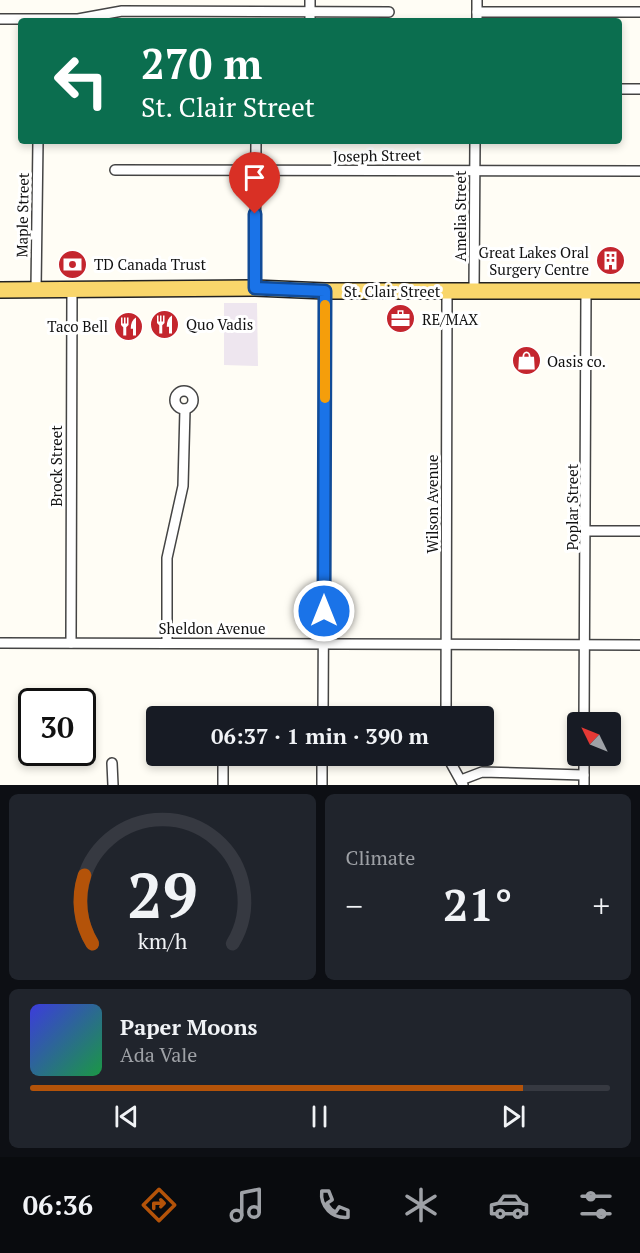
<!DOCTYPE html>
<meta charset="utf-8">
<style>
:root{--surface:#171b24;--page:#20242c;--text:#f1f3f6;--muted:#9ea1a6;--line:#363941;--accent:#b45309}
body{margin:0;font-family:"PT Serif",serif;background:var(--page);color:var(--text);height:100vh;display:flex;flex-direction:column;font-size:22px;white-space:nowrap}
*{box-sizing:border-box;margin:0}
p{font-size:20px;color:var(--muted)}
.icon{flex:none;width:33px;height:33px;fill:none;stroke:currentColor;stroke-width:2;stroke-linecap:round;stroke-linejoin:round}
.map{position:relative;height:785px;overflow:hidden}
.sheet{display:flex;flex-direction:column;gap:9px;padding:9px;background:#0d0f14;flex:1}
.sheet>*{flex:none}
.hud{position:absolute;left:18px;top:18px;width:604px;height:126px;border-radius:6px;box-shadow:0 3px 9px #0003;background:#0b6e4f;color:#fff;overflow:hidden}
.needle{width:39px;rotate:313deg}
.controls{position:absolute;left:567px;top:712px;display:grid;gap:12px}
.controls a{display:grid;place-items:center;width:54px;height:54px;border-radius:6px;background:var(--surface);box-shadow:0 3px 9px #0003;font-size:30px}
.speed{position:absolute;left:18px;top:688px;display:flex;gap:12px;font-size:30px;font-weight:700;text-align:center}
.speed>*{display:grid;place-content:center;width:78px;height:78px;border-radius:50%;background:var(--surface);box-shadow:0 3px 9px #0003;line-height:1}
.speed .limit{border:3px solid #111;border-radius:9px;background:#fff;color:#111}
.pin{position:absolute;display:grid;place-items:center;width:51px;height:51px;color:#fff;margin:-62px -26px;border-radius:50% 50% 50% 0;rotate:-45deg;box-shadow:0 0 6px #0007}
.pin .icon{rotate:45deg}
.me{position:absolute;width:66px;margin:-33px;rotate:0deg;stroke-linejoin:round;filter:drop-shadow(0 0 4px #0008)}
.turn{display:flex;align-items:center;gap:21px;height:126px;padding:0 24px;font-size:27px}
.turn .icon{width:78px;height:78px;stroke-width:2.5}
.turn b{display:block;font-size:42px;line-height:51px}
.big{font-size:45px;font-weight:700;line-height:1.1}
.sheet .tile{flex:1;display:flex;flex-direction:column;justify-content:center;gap:9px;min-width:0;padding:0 21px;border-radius:9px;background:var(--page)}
.sheet .dial{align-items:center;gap:0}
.dial svg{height:156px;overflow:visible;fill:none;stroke:var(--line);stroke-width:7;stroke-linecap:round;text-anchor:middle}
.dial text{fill:var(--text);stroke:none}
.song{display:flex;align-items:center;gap:18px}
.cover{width:72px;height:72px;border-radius:9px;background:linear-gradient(135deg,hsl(240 70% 55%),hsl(140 70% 35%))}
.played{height:6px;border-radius:3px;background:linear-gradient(90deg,var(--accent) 85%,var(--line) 85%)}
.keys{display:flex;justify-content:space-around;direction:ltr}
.heat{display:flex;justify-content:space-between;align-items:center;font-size:33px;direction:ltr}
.sheet .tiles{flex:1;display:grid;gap:9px;grid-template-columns:1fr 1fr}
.tile:last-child{grid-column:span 2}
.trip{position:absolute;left:146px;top:706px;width:348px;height:60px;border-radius:6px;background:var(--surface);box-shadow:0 3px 9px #0003;font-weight:700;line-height:60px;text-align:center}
.tabs{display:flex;height:96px;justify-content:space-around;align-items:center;background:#090b0e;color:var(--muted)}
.tabs .icon{width:42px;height:42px}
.tabs .on{color:var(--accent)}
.tabs b{font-size:27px;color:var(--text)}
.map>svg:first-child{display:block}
.industrial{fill:#eee6ef}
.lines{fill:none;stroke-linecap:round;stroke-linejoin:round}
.street-casing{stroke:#444;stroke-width:12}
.primary-casing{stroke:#222;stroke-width:18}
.street{stroke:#fff;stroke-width:9}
.primary{stroke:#f9d66b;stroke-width:15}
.route-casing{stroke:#114b97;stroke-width:15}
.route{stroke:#1a73e8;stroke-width:10}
.slow{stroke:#f59e0b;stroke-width:10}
.labels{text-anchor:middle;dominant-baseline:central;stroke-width:6;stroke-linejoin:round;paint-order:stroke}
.street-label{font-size:15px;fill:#111;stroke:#fff}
.poi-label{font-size:15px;fill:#111;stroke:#fff;text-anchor:start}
</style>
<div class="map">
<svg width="640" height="785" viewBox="0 0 640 785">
<rect width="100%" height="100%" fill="#fffdf5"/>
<polygon class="industrial" points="224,303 257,303 258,366 224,365"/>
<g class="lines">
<defs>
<g id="street">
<polyline points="477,12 640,12"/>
<polyline points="0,19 78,19 122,11 389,12"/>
<polyline points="310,21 310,0"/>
<polyline points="477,21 477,0"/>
<polyline points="620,89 640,89"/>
<polyline points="115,170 640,171"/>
<polyline points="255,288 256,141"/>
<polyline points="36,289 38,141"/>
<polyline points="474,292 475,141"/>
<circle cx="184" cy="400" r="9"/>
<polyline points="587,531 640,531"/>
<polyline points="0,643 640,645"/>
<polyline points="71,643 72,289"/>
<polyline points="167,643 167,558 183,486 185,409"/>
<polyline points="323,717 325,291"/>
<polyline points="446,717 447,292"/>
<polyline points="584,723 586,292"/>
<polyline points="223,756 223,785"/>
<polyline points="447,756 463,785"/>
<polyline points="584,756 584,785"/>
<polyline points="112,763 113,785"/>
<polyline points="461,780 482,772 584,775"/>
<polyline points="322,785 322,756"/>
</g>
<polyline id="primary" points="0,290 255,288 325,291 640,291"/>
</defs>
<use href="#street" class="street-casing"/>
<use href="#primary" class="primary-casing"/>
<use href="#street" class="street"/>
<use href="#primary" class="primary"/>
</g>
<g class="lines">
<defs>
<polyline id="route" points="255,214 255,288 325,291 324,611"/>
</defs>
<use href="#route" class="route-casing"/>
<use href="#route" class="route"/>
<polyline class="slow" points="325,398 325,305"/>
</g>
<defs>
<symbol id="building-disc" viewBox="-11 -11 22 22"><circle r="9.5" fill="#c4262e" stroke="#fff"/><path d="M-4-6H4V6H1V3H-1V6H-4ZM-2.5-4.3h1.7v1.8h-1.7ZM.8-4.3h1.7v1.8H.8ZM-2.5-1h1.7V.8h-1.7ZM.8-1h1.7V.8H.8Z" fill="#fff"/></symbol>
<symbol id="bank-disc" viewBox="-11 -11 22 22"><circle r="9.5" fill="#c4262e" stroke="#fff"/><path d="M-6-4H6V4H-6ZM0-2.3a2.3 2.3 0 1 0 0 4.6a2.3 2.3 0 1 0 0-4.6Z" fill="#fff"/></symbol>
<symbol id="office-disc" viewBox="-11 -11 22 22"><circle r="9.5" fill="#c4262e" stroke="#fff"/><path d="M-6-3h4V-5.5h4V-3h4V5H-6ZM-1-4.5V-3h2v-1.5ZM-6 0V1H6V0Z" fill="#fff"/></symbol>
<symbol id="restaurant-disc" viewBox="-11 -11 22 22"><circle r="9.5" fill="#c4262e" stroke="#fff"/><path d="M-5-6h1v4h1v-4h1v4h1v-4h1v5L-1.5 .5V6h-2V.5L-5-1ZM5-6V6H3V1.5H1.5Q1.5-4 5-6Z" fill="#fff"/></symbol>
<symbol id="shop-disc" viewBox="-11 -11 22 22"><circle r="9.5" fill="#c4262e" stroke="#fff"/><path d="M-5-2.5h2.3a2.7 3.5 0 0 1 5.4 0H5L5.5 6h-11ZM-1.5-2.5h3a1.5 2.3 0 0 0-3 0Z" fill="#fff"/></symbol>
</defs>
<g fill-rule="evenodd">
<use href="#building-disc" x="594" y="244" width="33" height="33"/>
<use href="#bank-disc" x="56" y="248" width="33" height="33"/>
<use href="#office-disc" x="384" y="302" width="33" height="33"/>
<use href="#restaurant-disc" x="148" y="308" width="33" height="33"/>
<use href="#restaurant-disc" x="112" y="310" width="33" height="33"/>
<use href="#shop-disc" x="510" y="344" width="33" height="33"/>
</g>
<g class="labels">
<g class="street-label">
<text transform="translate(377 155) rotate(-1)">Joseph Street</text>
<text transform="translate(22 215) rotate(-89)">Maple Street</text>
<text transform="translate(460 216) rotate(-90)">Amelia Street</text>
<text x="392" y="291">St. Clair Street</text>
<text transform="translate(56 466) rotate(-90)">Brock Street</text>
<text transform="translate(432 504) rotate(-90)">Wilson Avenue</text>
<text transform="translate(572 507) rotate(-90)">Poplar Street</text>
<text x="212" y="628">Sheldon Avenue</text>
</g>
<g class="poi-label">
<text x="589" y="252" text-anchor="end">Great Lakes Oral<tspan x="589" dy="17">Surgery Centre</tspan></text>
<text x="94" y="264">TD Canada Trust</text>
<text x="422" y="319">RE/MAX</text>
<text x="186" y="324">Quo Vadis</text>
<text x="108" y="326" text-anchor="end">Taco Bell</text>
<text x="547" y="361">Oasis co.</text>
</g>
</g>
</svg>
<div class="controls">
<a><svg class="needle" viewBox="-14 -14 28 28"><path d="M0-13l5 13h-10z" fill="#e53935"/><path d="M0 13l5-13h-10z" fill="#9ea1a6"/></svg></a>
</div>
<div class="speed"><div class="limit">30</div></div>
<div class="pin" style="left:255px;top:214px;background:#d93025"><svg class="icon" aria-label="arrive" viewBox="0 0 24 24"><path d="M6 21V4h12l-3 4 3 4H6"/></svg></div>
<svg class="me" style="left:324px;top:611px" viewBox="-20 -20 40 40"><circle r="17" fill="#1a73e8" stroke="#fff" stroke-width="3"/><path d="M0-11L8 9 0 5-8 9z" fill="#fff"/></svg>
<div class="trip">06:37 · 1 min · 390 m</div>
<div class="hud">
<div class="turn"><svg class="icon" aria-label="left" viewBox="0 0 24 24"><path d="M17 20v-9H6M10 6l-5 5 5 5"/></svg><div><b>270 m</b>St. Clair Street</div></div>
</div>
</div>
<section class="sheet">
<div class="tiles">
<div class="tile dial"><svg viewBox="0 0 100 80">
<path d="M14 69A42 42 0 1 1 86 69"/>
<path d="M14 69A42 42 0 0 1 10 34" stroke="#b45309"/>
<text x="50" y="56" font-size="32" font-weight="700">29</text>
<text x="50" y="72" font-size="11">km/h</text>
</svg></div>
<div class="tile"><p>Climate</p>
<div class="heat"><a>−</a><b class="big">21°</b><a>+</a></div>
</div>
<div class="tile">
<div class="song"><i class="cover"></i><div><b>Paper Moons</b><p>Ada Vale</p></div></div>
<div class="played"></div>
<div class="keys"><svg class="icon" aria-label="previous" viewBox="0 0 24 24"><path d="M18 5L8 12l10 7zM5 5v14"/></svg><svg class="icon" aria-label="pause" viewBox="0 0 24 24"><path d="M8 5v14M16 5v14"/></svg><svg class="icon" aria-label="next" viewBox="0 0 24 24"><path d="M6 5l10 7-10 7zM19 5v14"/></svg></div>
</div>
</div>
</section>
<nav class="tabs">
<b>06:36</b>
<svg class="icon on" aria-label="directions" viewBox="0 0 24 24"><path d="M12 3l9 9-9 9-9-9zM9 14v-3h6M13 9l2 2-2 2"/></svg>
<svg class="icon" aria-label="music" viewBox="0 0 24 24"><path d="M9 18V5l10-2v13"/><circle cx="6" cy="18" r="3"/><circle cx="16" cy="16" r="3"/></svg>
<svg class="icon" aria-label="phone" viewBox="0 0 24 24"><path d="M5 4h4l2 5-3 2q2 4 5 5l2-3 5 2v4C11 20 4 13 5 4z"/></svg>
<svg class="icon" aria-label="climate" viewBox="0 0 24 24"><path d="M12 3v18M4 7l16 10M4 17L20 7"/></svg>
<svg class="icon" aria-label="car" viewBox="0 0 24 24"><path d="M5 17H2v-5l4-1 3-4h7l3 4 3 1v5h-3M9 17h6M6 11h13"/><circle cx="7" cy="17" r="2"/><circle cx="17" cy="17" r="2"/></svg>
<svg class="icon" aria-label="filters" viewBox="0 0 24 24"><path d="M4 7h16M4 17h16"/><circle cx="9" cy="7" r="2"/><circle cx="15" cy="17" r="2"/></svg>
</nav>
